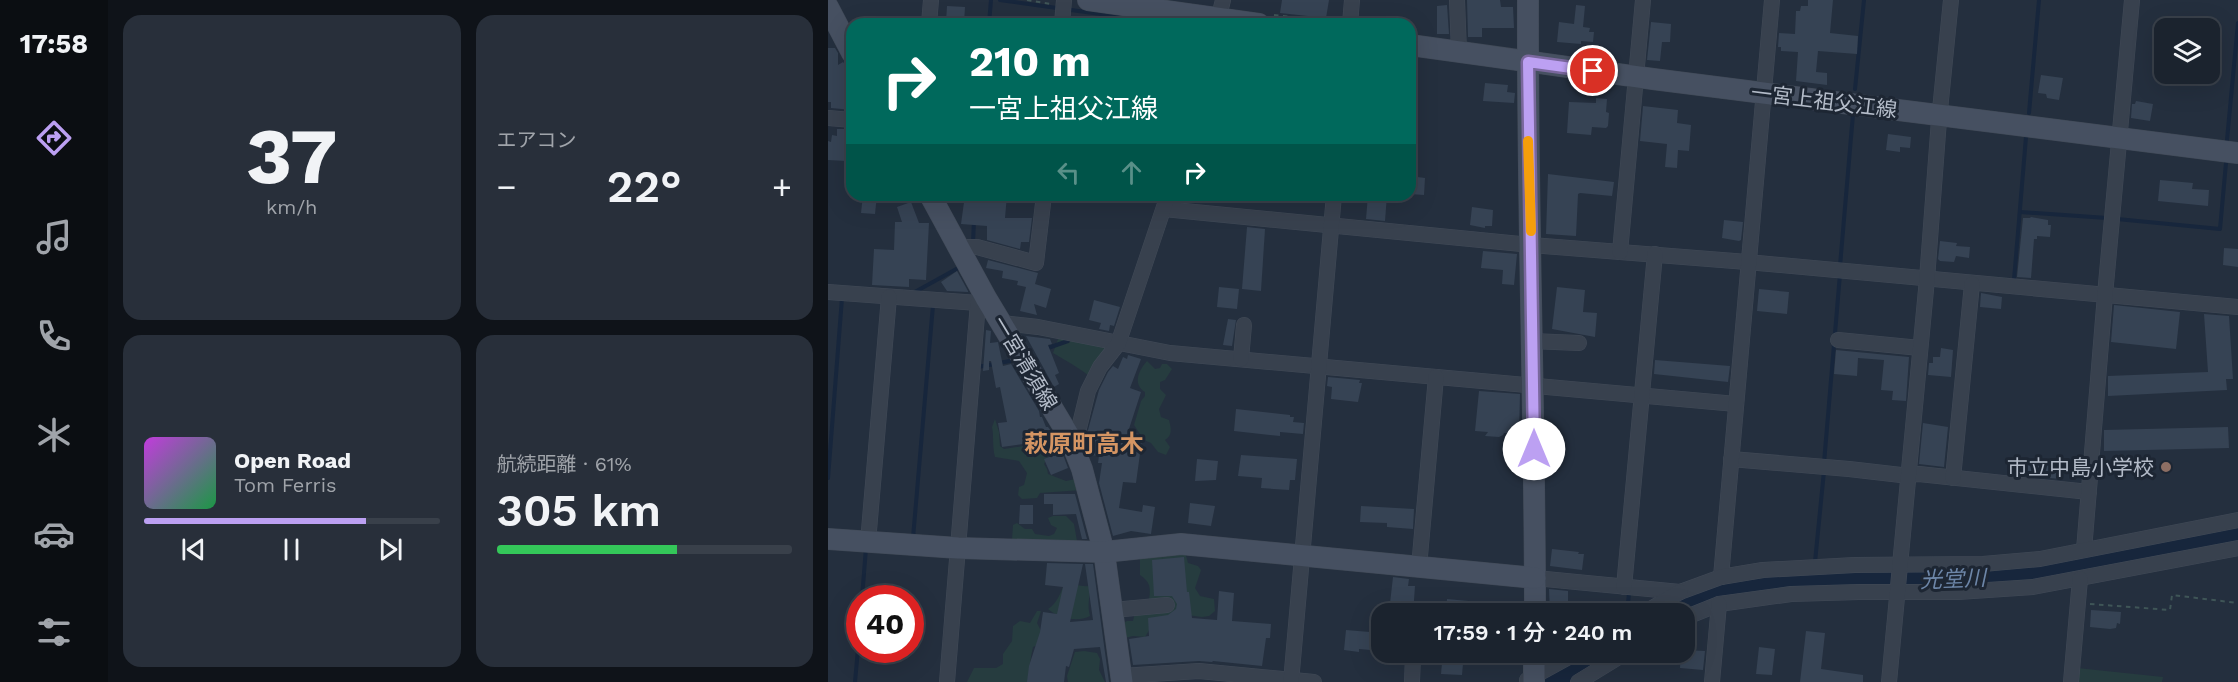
<!DOCTYPE html>
<html lang="ja">
<meta charset="utf-8">
<style>
:root{--surface:#1b232e;--page:#282f3a;--text:#f1f3f6;--muted:#a0a4aa;--line:#39404a;--accent:#bca0f2}
body{margin:0;font-family:"Work Sans","Noto Sans JP",sans-serif;background:var(--page);color:var(--text);height:100vh;display:flex;flex-direction:column;font-size:22px;white-space:nowrap}
*{box-sizing:border-box;margin:0}
p{font-size:20px;color:var(--muted)}
.icon{flex:none;width:33px;height:33px;fill:none;stroke:currentColor;stroke-width:2;stroke-linecap:round;stroke-linejoin:round}
.map{position:relative;flex:1;overflow:hidden}
.side{display:flex;flex-direction:column;gap:15px;padding:15px;background:#0f1319;width:720px}
.side>*{flex:none}
.hud{position:absolute;left:18px;top:18px;width:570px;height:183px;border-radius:18px;box-shadow:0 6px 24px #0002,0 0 0 2px var(--line);background:#00695c;color:#fff;overflow:hidden}
.buttons{position:absolute;left:1326px;top:18px;display:grid;gap:12px}
.buttons a{display:grid;place-items:center;width:66px;height:66px;border-radius:12px;background:var(--surface);box-shadow:0 6px 24px #0002,0 0 0 2px var(--line);font-size:30px}
.speed{position:absolute;left:18px;top:585px;display:flex;gap:12px;font-size:30px;font-weight:700;text-align:center}
.speed>*{display:grid;place-content:center;width:78px;height:78px;border-radius:50%;background:var(--surface);box-shadow:0 6px 24px #0002,0 0 0 2px var(--line);line-height:1}
.speed .limit{border:9px solid #d22;background:#fff;color:#111}
.pin{position:absolute;display:grid;place-items:center;width:51px;height:51px;color:#fff;margin:-26px;border:3px solid #fff;border-radius:50%;box-shadow:0 2px 6px #0007}
.me{position:absolute;width:66px;margin:-33px;rotate:0deg;stroke-linejoin:round;filter:drop-shadow(0 0 4px #0008)}
.turn{display:flex;align-items:center;gap:21px;height:126px;padding:0 24px;font-size:27px}
.turn .icon{width:78px;height:78px;stroke-width:2.5}
.turn b{display:block;font-size:42px;line-height:51px}
.lanes{display:flex;align-items:center;height:57px;padding:0 24px;background:#0003;justify-content:center;gap:30px;direction:ltr}
.lanes .off{opacity:.35}
.big{font-size:45px;font-weight:600;line-height:1.1}
.side .tile{flex:1;display:flex;flex-direction:column;justify-content:center;gap:9px;min-width:0;padding:0 21px;border-radius:18px;background:var(--page)}
.side .dial{align-items:center;gap:0}
.dial b{font-size:78px;line-height:1}
.song{display:flex;align-items:center;gap:18px}
.cover{width:72px;height:72px;border-radius:9px;background:linear-gradient(135deg,hsl(290 70% 55%),hsl(140 70% 35%))}
.played{height:6px;border-radius:3px;background:linear-gradient(90deg,var(--accent) 75%,var(--line) 75%)}
.keys{display:flex;justify-content:space-around;direction:ltr}
.heat{display:flex;justify-content:space-between;align-items:center;font-size:33px;direction:ltr}
.charge{height:9px;border-radius:4px;background:linear-gradient(90deg,#34c759 61%,var(--line) 0)}
.side .tiles{flex:1;display:grid;gap:15px;grid-template-columns:repeat(2,1fr)}
.trip{position:absolute;left:543px;top:603px;width:324px;height:60px;border-radius:18px;background:var(--surface);box-shadow:0 6px 24px #0002,0 0 0 2px var(--line);font-weight:600;line-height:60px;text-align:center}
main{display:flex;flex:1;min-height:0}
.tab-bar{display:flex;flex-direction:column;width:108px;justify-content:space-around;align-items:center;background:#0b0e12;color:var(--muted)}
.tab-bar .icon{width:42px;height:42px}
.tab-bar .on{color:var(--accent)}
.tab-bar b{font-size:27px;color:var(--text)}
.map>svg:first-child{display:block}
.green{fill:#263c3f}
.lines{fill:none;stroke-linecap:round;stroke-linejoin:round}
.stream{stroke:#17263c;stroke-width:4}
.river{stroke:#17263c;stroke-width:22}
.building{fill:#364354}
.street-casing{stroke:#414a57;stroke-width:16}
.secondary-casing{stroke:#414a57;stroke-width:22}
.path{stroke:#3f5557;stroke-width:2;stroke-dasharray:4.5 4.5;stroke-linecap:butt}
.street{stroke:#38414e;stroke-width:15}
.secondary{stroke:#465061;stroke-width:21}
.route-casing{stroke:#7a689d;stroke-width:15}
.route{stroke:#bca0f2;stroke-width:10}
.slow{stroke:#f59e0b;stroke-width:10}
.education-dot{fill:#8d6e63;stroke:#1d2633;stroke-width:2}
.labels{text-anchor:middle;dominant-baseline:central;stroke-width:6;stroke-linejoin:round;paint-order:stroke}
.street-label{font-size:21px;fill:#b4bcc9;stroke:#1d2633}
.poi-label{font-size:21px;fill:#b4bcc9;stroke:#1d2633;text-anchor:end}
.water-label{font-size:22px;font-style:italic;fill:#6d86a8;stroke:#1d2633}
.quarter-label{font-size:24px;font-weight:bold;fill:#d59563;stroke:#1d2633}
</style>
<main>
<nav class="tab-bar">
<b>17:58</b>
<svg class="icon on" aria-label="directions" viewBox="0 0 24 24"><path d="M12 3l9 9-9 9-9-9zM9 14v-3h6M13 9l2 2-2 2"/></svg>
<svg class="icon" aria-label="music" viewBox="0 0 24 24"><path d="M9 18V5l10-2v13"/><circle cx="6" cy="18" r="3"/><circle cx="16" cy="16" r="3"/></svg>
<svg class="icon" aria-label="phone" viewBox="0 0 24 24"><path d="M5 4h4l2 5-3 2q2 4 5 5l2-3 5 2v4C11 20 4 13 5 4z"/></svg>
<svg class="icon" aria-label="climate" viewBox="0 0 24 24"><path d="M12 3v18M4 7l16 10M4 17L20 7"/></svg>
<svg class="icon" aria-label="car" viewBox="0 0 24 24"><path d="M5 17H2v-5l4-1 3-4h7l3 4 3 1v5h-3M9 17h6M6 11h13"/><circle cx="7" cy="17" r="2"/><circle cx="17" cy="17" r="2"/></svg>
<svg class="icon" aria-label="filters" viewBox="0 0 24 24"><path d="M4 7h16M4 17h16"/><circle cx="9" cy="7" r="2"/><circle cx="15" cy="17" r="2"/></svg>
</nav>
<section class="side">
<div class="tiles">
<div class="tile dial"><b>37</b><p>km/h</p></div>
<div class="tile"><p>エアコン</p>
<div class="heat"><a>−</a><b class="big">22°</b><a>+</a></div>
</div>
<div class="tile">
<div class="song"><i class="cover"></i><div><b>Open Road</b><p>Tom Ferris</p></div></div>
<div class="played"></div>
<div class="keys"><svg class="icon" aria-label="previous" viewBox="0 0 24 24"><path d="M18 5L8 12l10 7zM5 5v14"/></svg><svg class="icon" aria-label="pause" viewBox="0 0 24 24"><path d="M8 5v14M16 5v14"/></svg><svg class="icon" aria-label="next" viewBox="0 0 24 24"><path d="M6 5l10 7-10 7zM19 5v14"/></svg></div>
</div>
<div class="tile"><p>航続距離 · 61%</p><b class="big">305 km</b><div class="charge"></div></div>
</div>
</section>
<div class="map">
<svg width="1410" height="682" viewBox="0 0 1410 682">
<rect width="100%" height="100%" fill="#242f3e"/>
<g class="green">
<path d="M236,336L274,343L280,349L260,375C248,366 237,360 225,353L230,339Z"/>
<path d="M319,361L327,369L332,368L334,364H339L344,369L337,380L332,382V389L338,395L331,409L333,417L341,420C343,428 345,435 337,440L342,447L338,455L330,452L323,443L316,440L306,425L313,401L317,396V392C304,384 311,370 319,361Z"/>
<path d="M167,419L171,432L172,446L176,449L215,443L226,444L227,454L220,456L216,464L219,469L220,474L238,481L252,478L254,490L212,493L209,498L194,499L190,495L191,487L196,485L199,473L191,461L167,457C164,445 166,436 164,427Z"/>
<polygon points="225,516 238,516 246,524 249,541 184,539 185,525 189,523 197,529 204,529 207,534 221,536 226,534 229,528 223,525 220,518"/>
<path d="M357,552L360,563L370,566L373,570L367,588L372,596L386,599L387,611L381,616L374,617L359,615L323,627L317,637L305,636L297,638L294,624L299,621H305L307,612L321,600C323,587 322,582 312,575V558Z"/>
<path d="M237,583C246,583 252,587 262,586C262,597 259,605 262,616C249,623 231,618 220,609C229,604 233,591 237,583Z"/>
<path d="M209,611H213L209,623L213,631L214,643L205,647C202,659 201,671 200,682H139L146,668H168L175,664V654L184,641L185,626L192,621L202,623Z"/>
<polygon points="256,651 269,653 272,659 271,670 277,682 240,682 239,676 247,652"/>
<polygon points="1249,668 1335,677 1334,682 1247,682"/>
</g>
<g class="lines">
<g class="stream">
<polyline points="172,0 229,8"/>
<polyline points="243,10 295,17"/>
<polyline points="161,24 163,0"/>
<polyline points="1027,89 1036,0"/>
<polyline points="1201,113 1211,0"/>
<polyline points="1399,140 1410,23"/>
<polyline points="1192,212 1279,218"/>
<polyline points="1289,219 1392,229 1398,163"/>
<polyline points="145,243 146,220"/>
<polyline points="1012,266 1025,114"/>
<polyline points="1183,280 1186,280 1198,137"/>
<polyline points="85,293 132,267"/>
<polyline points="217,349 240,341 242,337"/>
<polyline points="149,369 150,367 187,360"/>
<polyline points="996,463 1012,274"/>
<polyline points="0,478 14,298"/>
<polyline points="85,538 105,305 103,305"/>
<polyline points="987,562 996,471"/>
<polyline points="34,598 38,548"/>
<polyline points="799,614 801,593"/>
<polyline points="27,682 32,627"/>
</g>
<g class="river">
<path d="M842,614C854,607 866,599 878,595C903,586 933,584 959,582C1035,577 1111,585 1186,576C1262,567 1335,548 1410,537"/>
<polyline points="722,682 773,652"/>
</g>
</g>
<g class="building">
<polygon points="454,0 501,0 498,18 452,13"/>
<polygon points="639,0 672,0 673,7 685,7 686,28 654,28 654,37 640,37"/>
<polygon points="980,0 1005,0 1002,33 1030,36 1029,54 990,51 988,72 999,73 999,85 968,81 970,52 953,51 953,47 950,47 951,33 967,34 968,11 972,11 973,6 980,6"/>
<polygon points="619,5 621,34 609,34 609,6"/>
<polygon points="748,5 757,6 755,27 762,28 761,32 766,32 765,42 753,41 753,44 729,42 731,22 746,24"/>
<polygon points="119,6 137,7 136,23 118,22"/>
<polygon points="823,22 843,24 842,42 834,42 832,61 819,60"/>
<polygon points="0,48 7,48 10,53 10,65 15,62 22,70 24,110 3,108 3,102 0,102"/>
<polygon points="1213,75 1235,78 1231,100 1219,98 1218,94 1210,93"/>
<polygon points="657,83 680,85 679,92 687,93 686,103 655,101"/>
<polygon points="768,98 779,99 778,112 781,113 780,126 778,128 764,127 763,135 739,133 741,102 768,103"/>
<polygon points="1308,101 1325,104 1322,121 1303,118 1304,104 1307,104"/>
<polygon points="815,106 850,110 849,123 863,125 861,151 850,150 849,168 837,167 839,144 812,141"/>
<polygon points="9,129 20,129 20,134 24,136 24,150 19,150 18,161 0,160 0,141 3,142 4,135 9,136"/>
<polygon points="1060,134 1083,137 1082,148 1072,147 1072,152 1058,150"/>
<polygon points="720,174 786,182 784,196 752,193 750,194 748,236 718,234"/>
<polygon points="582,176 597,178 596,195 582,194"/>
<polygon points="1332,180 1365,183 1364,189 1381,190 1380,206 1330,201"/>
<polygon points="35,195 49,195 47,214 33,213"/>
<polygon points="137,195 179,195 177,218 204,218 201,242 193,242 192,249 159,240 159,226 133,224"/>
<polygon points="540,195 559,195 557,221 538,219"/>
<polygon points="83,202 91,223 101,223 98,280 81,279 81,287 44,285 46,249 66,250 67,222 74,222 69,207"/>
<polygon points="644,207 665,210 664,226 657,226 657,228 642,225"/>
<polygon points="1203,217 1220,220 1220,225 1223,225 1222,237 1209,236 1209,239 1206,239 1203,278 1189,277 1195,218 1202,218"/>
<polygon points="896,220 915,222 913,240 911,241 894,238"/>
<polygon points="419,227 437,229 433,291 414,289"/>
<polygon points="1112,241 1129,243 1128,246 1142,247 1141,258 1128,256 1126,262 1112,261 1110,259"/>
<polygon points="1396,248 1410,249 1410,267 1395,265"/>
<polygon points="655,251 689,254 686,285 674,284 675,270 653,268"/>
<polygon points="160,260 210,273 207,284 223,289 218,308 206,304 209,315 192,311 198,287 189,285 190,281 174,278 175,271 158,268"/>
<polygon points="129,271 140,291 140,292 119,291 113,282"/>
<polygon points="391,287 411,289 409,309 389,307"/>
<polygon points="729,287 757,290 755,312 769,313 767,337 724,329"/>
<polygon points="931,289 961,292 959,314 929,311"/>
<polygon points="1153,293 1174,297 1173,309 1152,307"/>
<polygon points="266,300 292,307 286,326 282,325 281,331 271,329 273,323 261,320"/>
<polygon points="1286,305 1352,312 1348,349 1283,342"/>
<polygon points="1376,314 1401,316 1405,379 1398,379 1399,390 1280,396 1280,376 1380,372"/>
<polygon points="400,319 408,320 404,346 395,345"/>
<polygon points="158,330 163,331 162,343 170,342 175,366 183,364 211,411 212,417 214,417 218,427 220,427 224,432 225,440 174,447 170,423 179,422 172,387 168,388 163,361 161,361 161,370 155,371"/>
<polygon points="198,336 222,339 224,344 220,345 231,373 227,375 231,384 226,387"/>
<polygon points="1113,348 1125,350 1123,377 1100,375 1101,363 1105,363 1105,357 1112,357"/>
<polygon points="1008,350 1081,357 1078,401 1064,400 1065,391 1053,390 1056,360 1030,358 1029,376 1006,374"/>
<polygon points="300,355 313,359 302,388 313,392 300,432 311,434 310,439 314,439 308,483 295,482 291,508 314,512 315,505 327,507 323,534 303,531 285,536 271,483 274,463 270,463 271,456 262,455 258,444 258,442 272,436 272,434 257,436 260,430 271,390 280,372 285,366 290,369 295,357 299,359"/>
<polygon points="827,360 902,366 900,382 826,374"/>
<polygon points="500,377 532,380 531,383 534,383 530,402 503,399 504,387 499,386"/>
<polygon points="651,391 692,394 691,434 676,433 675,435 671,437 657,436 660,432 647,431"/>
<polygon points="408,409 462,415 462,417 466,417 465,422 476,423 475,434 452,432 452,436 406,431"/>
<polygon points="1095,423 1120,427 1116,467 1091,464"/>
<polygon points="1400,427 1401,448 1276,451 1276,430"/>
<polygon points="234,452 240,468 223,475 216,459"/>
<polygon points="413,455 469,459 467,480 462,480 461,490 433,488 434,478 410,476"/>
<polygon points="369,459 390,461 388,480 367,481"/>
<polygon points="1192,459 1234,464 1233,479 1190,475"/>
<polygon points="216,494 247,494 259,539 254,539 248,514 225,515 225,504 216,504"/>
<polygon points="362,503 387,506 383,526 360,523"/>
<polygon points="192,505 205,505 205,524 191,524"/>
<polygon points="533,506 586,509 585,529 559,527 559,523 532,522"/>
<polygon points="724,549 751,552 750,554 756,554 754,570 722,566"/>
<polygon points="356,557 359,592 361,592 364,618 389,620 391,591 406,593 404,621 443,624 442,638 438,638 434,666 385,661 384,662 371,661 305,665 301,639 321,636 320,618 340,615 348,609 349,604 344,596 326,596 324,560"/>
<polygon points="219,563 255,564 242,622 265,620 257,564 265,564 281,682 278,682 272,647 246,649 241,667 238,666 236,682 199,682 201,666 212,632 215,612 229,614 235,587 217,585"/>
<polygon points="565,577 581,579 580,586 587,586 585,614 561,612"/>
<polygon points="721,589 740,591 740,604 732,605 733,614 722,614"/>
<polygon points="619,599 694,606 694,614 618,614"/>
<polygon points="1263,610 1293,612 1292,624 1289,623 1288,628 1282,629 1262,627"/>
<polygon points="518,630 554,633 554,651 531,649 531,652 516,650"/>
<polygon points="978,631 997,633 993,669 1035,675 1035,682 972,682"/>
<polygon points="931,647 947,649 944,675 928,674"/>
<polygon points="856,650 877,651 875,670 852,668 853,652 856,652"/>
<polygon points="615,652 636,652 634,675 613,674"/>
</g>
<g class="lines">
<defs>
<g id="street">
<polyline points="629,0 631,52"/>
<polyline points="101,24 103,0"/>
<polyline points="234,24 236,0"/>
<polyline points="389,24 395,0"/>
<polyline points="522,24 524,0"/>
<polyline points="0,118 24,120"/>
<polyline points="336,209 703,245 919,262 1410,307"/>
<polyline points="132,247 149,247 208,263 216,195"/>
<polyline points="792,252 815,0"/>
<polyline points="0,292 150,303"/>
<polyline points="174,323 210,327 342,353 908,404"/>
<polyline points="1010,340 1092,348"/>
<polyline points="703,341 751,343"/>
<polyline points="413,359 416,325"/>
<polyline points="241,436 251,428 260,391 272,367 290,344 340,195"/>
<polyline points="903,459 1021,469 1073,475 1091,474 1261,492"/>
<polyline points="1125,478 1144,284"/>
<polyline points="40,542 61,297"/>
<polyline points="1256,550 1277,295 1304,0"/>
<polyline points="591,567 608,377"/>
<polyline points="893,577 944,0"/>
<polyline points="707,578 852,592 893,577 935,570 1027,565 1155,564 1212,559 1410,520"/>
<polyline points="796,587 827,254"/>
<polyline points="285,610 339,605"/>
<polyline points="814,614 852,592"/>
<polyline points="856,618 891,604 963,594 1031,592 1130,592 1205,587 1410,548"/>
<polyline points="293,676 371,671 486,682"/>
<polyline points="699,680 750,652"/>
<polyline points="119,682 150,303 158,298"/>
<polyline points="463,682 506,195"/>
<polyline points="584,682 585,656"/>
<polyline points="750,682 799,652"/>
<polyline points="884,682 891,604"/>
<polyline points="1061,682 1099,279 1111,120 1123,0"/>
<polyline points="1243,682 1252,579"/>
</g>
<g id="secondary">
<polyline points="260,0 431,24"/>
<path d="M700,0C699,205 707,409 707,614"/>
<polyline points="0,7 24,53"/>
<polyline points="582,45 825,79 1410,153"/>
<polyline points="102,195 158,298 241,436 254,469 276,552 294,682"/>
<polyline points="0,539 130,548 276,552 353,544 707,578"/>
<polyline points="706,652 706,682"/>
</g>
</defs>
<use href="#street" class="street-casing"/>
<use href="#secondary" class="secondary-casing"/>
<g class="path">
<polyline points="199,0 223,4"/>
<polyline points="446,15 509,22"/>
<polyline points="1262,604 1342,610 1344,595 1410,603"/>
</g>
<use href="#street" class="street"/>
<use href="#secondary" class="secondary"/>
</g>
<g class="lines">
<defs>
<polyline id="route" points="706,449 700,62 765,71"/>
</defs>
<use href="#route" class="route-casing"/>
<use href="#route" class="route"/>
<polyline class="slow" points="700,141 703,231"/>
</g>
<circle class="education-dot" cx="1338" cy="467" r="6"/>
<g class="labels">
<g class="street-label">
<text transform="translate(996 101) rotate(7)">一宮上祖父江線</text>
<text transform="translate(197 363) rotate(59)">一宮清須線</text>
</g>
<g class="poi-label">
<text x="1326" y="467">市立中島小学校</text>
</g>
<g class="water-label">
<text transform="translate(1125 579) rotate(-2)">光堂川</text>
</g>
<g class="quarter-label">
<text x="256" y="444">萩原町高木</text>
</g>
</g>
</svg>
<div class="buttons">
<a><svg class="icon" aria-label="layers" viewBox="0 0 24 24"><path d="M12 4l9 5-9 5-9-5zM3 14l9 5 9-5"/></svg></a>
</div>
<div class="speed"><div class="limit">40</div></div>
<div class="pin" style="left:765px;top:71px;background:#d93025"><svg class="icon" aria-label="arrive" viewBox="0 0 24 24"><path d="M6 21V4h12l-3 4 3 4H6"/></svg></div>
<svg class="me" style="left:706px;top:449px" viewBox="-20 -20 40 40"><circle r="19" fill="#fff"/><path d="M0-13L10 11 0 6-10 11z" fill="#bca0f2"/></svg>
<div class="trip">17:59 · 1 分 · 240 m</div>
<div class="hud">
<div class="turn"><svg class="icon" aria-label="right" viewBox="0 0 24 24"><path d="M7 20v-9h11M14 6l5 5-5 5"/></svg><div><b>210 m</b>一宮上祖父江線</div></div>
<div class="lanes"><svg class="icon off" aria-label="left" viewBox="0 0 24 24"><path d="M17 20v-9H6M10 6l-5 5 5 5"/></svg><svg class="icon off" aria-label="ahead" viewBox="0 0 24 24"><path d="M12 20V5M6 11l6-6 6 6"/></svg><svg class="icon" aria-label="right" viewBox="0 0 24 24"><path d="M7 20v-9h11M14 6l5 5-5 5"/></svg></div>
</div>
</div>
</main>
